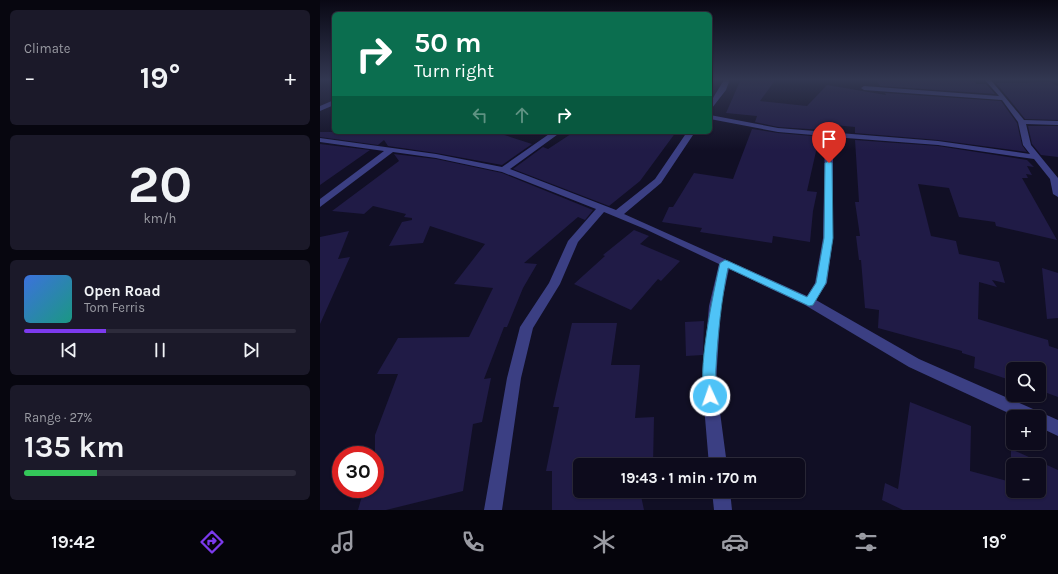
<!DOCTYPE html>
<meta charset="utf-8">
<style>
:root{--surface:#0d0b1c;--page:#1b1929;--text:#f1f3f6;--muted:#9a9ba3;--line:#2d2b3b;--accent:#7c3aed}
body{margin:0;font-family:Karla,sans-serif;background:var(--page);color:var(--text);height:100vh;display:flex;flex-direction:column;font-size:15px;white-space:nowrap}
*{box-sizing:border-box;margin:0}
p{font-size:13px;color:var(--muted)}
.icon{flex:none;width:22px;height:22px;fill:none;stroke:currentColor;stroke-width:2;stroke-linecap:round;stroke-linejoin:round}
.map{position:relative;flex:1;overflow:hidden}
.details{display:flex;flex-direction:column;gap:10px;padding:10px;background:#07060f;width:320px}
.details>*{flex:none}
.guide{position:absolute;left:12px;top:12px;width:380px;height:122px;border-radius:6px;box-shadow:0 1px 3px #0004,0 0 0 1px var(--line);background:#0b6e4f;color:#fff;overflow:hidden}
.controls{position:absolute;left:686px;top:362px;display:grid;gap:8px}
.controls a{display:grid;place-items:center;width:40px;height:40px;border-radius:6px;background:var(--surface);box-shadow:0 1px 3px #0004,0 0 0 1px var(--line);font-size:20px}
.speed{position:absolute;left:12px;top:446px;display:flex;gap:8px;font-size:20px;font-weight:700;text-align:center}
.speed>*{display:grid;place-content:center;width:52px;height:52px;border-radius:50%;background:var(--surface);box-shadow:0 1px 3px #0004,0 0 0 1px var(--line);line-height:1}
.speed .limit{border:6px solid #d22;background:#fff;color:#111}
.pin{position:absolute;display:grid;place-items:center;width:34px;height:34px;color:#fff;margin:-41px -17px;border-radius:50% 50% 50% 0;rotate:-45deg;box-shadow:0 0 4px #0007}
.pin .icon{rotate:45deg}
.me{position:absolute;width:44px;margin:-22px;rotate:357deg;stroke-linejoin:round;filter:drop-shadow(0 0 3px #0008)}
.turn{display:flex;align-items:center;gap:14px;height:84px;padding:0 16px;font-size:18px}
.turn .icon{width:52px;height:52px;stroke-width:2.5}
.turn b{display:block;font-size:28px;line-height:34px}
.lanes{display:flex;align-items:center;height:38px;padding:0 16px;background:#0003;justify-content:center;gap:20px;direction:ltr}
.lanes .off{opacity:.35}
.big{font-size:30px;font-weight:700;line-height:1.1}
.details .tile{flex:1;display:flex;flex-direction:column;justify-content:center;gap:6px;min-width:0;padding:0 14px;border-radius:6px;background:var(--page)}
.details .dial{align-items:center;gap:0}
.dial b{font-size:52px;line-height:1}
.song{display:flex;align-items:center;gap:12px}
.cover{width:48px;height:48px;border-radius:6px;background:linear-gradient(135deg,hsl(220 70% 55%),hsl(170 70% 35%))}
.played{height:4px;border-radius:2px;background:linear-gradient(90deg,var(--accent) 30%,var(--line) 30%)}
.keys{display:flex;justify-content:space-around;direction:ltr}
.heat{display:flex;justify-content:space-between;align-items:center;font-size:22px;direction:ltr}
.charge{height:6px;border-radius:3px;background:linear-gradient(90deg,#34c759 27%,var(--line) 0)}
.trip{position:absolute;left:253px;top:458px;width:232px;height:40px;border-radius:6px;background:var(--surface);box-shadow:0 1px 3px #0004,0 0 0 1px var(--line);font-weight:700;line-height:40px;text-align:center}
.tabs{display:flex;height:64px;justify-content:space-around;align-items:center;background:#05040b;color:var(--muted)}
.tabs .icon{width:28px;height:28px}
.tabs .selected{color:var(--accent)}
.tabs b{font-size:18px;color:var(--text)}
main{display:flex;flex:1;min-height:0}
.map>svg:first-child{display:block}
.building{fill:#201b46;fill-rule:evenodd}
.lines{fill:none;stroke-linecap:round;stroke-linejoin:round}
.minor{fill:#3b3f83;fill-rule:evenodd}
.route{fill:#4fc3f7;stroke:#337fa1}
</style>
<main>
<section class="details">
<div class="tile"><p>Climate</p>
<div class="heat"><a>−</a><b class="big">19°</b><a>+</a></div>
</div>
<div class="tile dial"><b>20</b><p>km/h</p></div>
<div class="tile">
<div class="song"><i class="cover"></i><div><b>Open Road</b><p>Tom Ferris</p></div></div>
<div class="played"></div>
<div class="keys"><svg class="icon" aria-label="previous" viewBox="0 0 24 24"><path d="M18 5L8 12l10 7zM5 5v14"/></svg><svg class="icon" aria-label="pause" viewBox="0 0 24 24"><path d="M8 5v14M16 5v14"/></svg><svg class="icon" aria-label="next" viewBox="0 0 24 24"><path d="M6 5l10 7-10 7zM19 5v14"/></svg></div>
</div>
<div class="tile"><p>Range · 27%</p><b class="big">135 km</b><div class="charge"></div></div>
</section>
<div class="map">
<svg width="738" height="510" viewBox="0 0 738 510">
<rect width="100%" height="100%" fill="#110f25"/>
<g class="building">
<polygon points="421,79 456,79 440,101 487,106 507,85 566,95 565,93 681,101 697,123 702,145 707,152 618,140 535,133 535,127 503,124 503,130 458,127 435,122 437,116 406,113"/>
<polygon points="555,79 650,79 657,84 666,84 675,94 560,86"/>
<polygon points="730,82 738,86 738,120 705,119 676,83"/>
<polygon points="708,126 738,126 738,157 721,155 712,144"/>
<polygon points="432,129 458,133 503,137 503,148 497,147 487,191 497,192 493,211 490,242 453,236 452,243 380,232 382,228 342,222 349,207 353,207 374,173 413,179"/>
<polygon points="0,132 175,132 212,144 182,165 116,153 68,146 64,140 58,145 0,137"/>
<polygon points="254,132 356,132 320,181 289,206 193,169 223,147 228,149"/>
<polygon points="535,140 618,146 707,160 714,167 707,166 712,175 706,174 708,178 702,178 737,240 676,226 675,222 639,217 629,188 598,184 611,236 636,241 639,254 679,262 685,283 672,280 677,287 659,282 658,319 728,340 729,346 738,349 738,397 719,390 719,369 693,369 693,381 654,368 655,357 642,353 642,351 558,328 559,310 545,308 541,260 539,260 536,236 540,236 535,202 539,202"/>
<polygon points="0,144 50,150 0,185"/>
<polygon points="74,154 116,159 182,173 273,210 265,220 258,217 204,263 217,264 203,288 187,327 184,327 164,379 171,378 162,422 153,424 143,491 66,510 38,510 44,489 55,489 55,435 78,374 57,374 78,338 149,337 173,288 134,284 165,244 110,226 103,243 69,246 82,222 92,220 92,218 84,217 86,214 53,206 44,214 12,211 79,161"/>
<polygon points="314,230 329,236 320,244 360,261 341,281 338,279 311,310 254,284 285,256 283,255"/>
<polygon points="29,231 18,259 30,257 0,324 0,237"/>
<polygon points="722,268 738,273 738,318 727,319"/>
<polygon points="384,321 383,355 366,356 365,322"/>
<polygon points="252,323 297,323 291,365 320,365 315,418 334,417 333,465 260,465 260,491 320,491 324,510 232,510 232,471 226,471 239,407 233,407"/>
<path d="M590,402L651,426L650,471L691,482V449L738,470V510H583L562,500L565,483L578,489ZM693,465H719V491H693Z"/>
</g>
<g class="lines">
<g class="minor">
<path d="M404,79H410L406,90L392,108L390,109C390,98 400,89 404,79Z"/>
<polygon points="664,79 670,79 704,120 738,121 738,125 706,124 711,145 738,178 738,197 733,194 730,179 714,159 618,145 513,137 513,238 507,283 496,300 599,359 738,420 738,436 719,427 719,417 697,417 589,367 485,305 409,269 401,306 396,382 407,465 389,465 382,382 389,306 399,264 325,229 284,212 258,242 240,284 213,328 201,378 182,510 164,510 187,378 200,327 229,283 248,241 276,209 182,172 116,158 73,152 0,207 0,199 64,151 0,142 0,138 116,154 182,167 232,132 241,132 190,169 296,210 335,179 367,132 375,132 341,183 304,214 487,296 495,283 503,238 505,136 458,132 390,119 390,115 458,128 618,141 710,154 703,145 698,122 682,100 544,90 541,88 544,86 679,96"/>
<polygon points="14,100 14,105 0,111 0,106"/>
<polygon points="392,491 410,491 412,510 394,510"/>
</g>
</g>
<linearGradient id="sky" x2="0" y2="1"><stop stop-color="#090814"/><stop offset="0.53" stop-color="#323751"/><stop offset="1" stop-color="#323751" stop-opacity="0"/></linearGradient>
<rect width="738" height="150" fill="url(#sky)"/>
<path class="route" d="M509,161L512,163L513,238L506,283L493,305L489,306L408,268C401,302 398,333 396,367C395,376 398,393 395,400L390,402L386,400C375,377 394,290 400,263L405,260L408,261L487,297L496,283L504,238L505,163Z"/>
</svg>
<div class="controls">
<a><svg class="icon" aria-label="search" viewBox="0 0 24 24"><circle cx="10" cy="10" r="6"/><path d="M15 15l6 6"/></svg></a>
<a>+</a>
<a>−</a>
</div>
<div class="speed"><div class="limit">30</div></div>
<div class="pin" style="left:509px;top:163px;background:#d93025"><svg class="icon" aria-label="arrive" viewBox="0 0 24 24"><path d="M6 21V4h12l-3 4 3 4H6"/></svg></div>
<svg class="me" style="left:390px;top:396px" viewBox="-20 -20 40 40"><circle r="17" fill="#4fc3f7" stroke="#fff" stroke-width="3"/><path d="M0-11L8 9 0 5-8 9z" fill="#fff"/></svg>
<div class="trip">19:43 · 1 min · 170 m</div>
<div class="guide">
<div class="turn"><svg class="icon" aria-label="right" viewBox="0 0 24 24"><path d="M7 20v-9h11M14 6l5 5-5 5"/></svg><div><b>50 m</b>Turn right</div></div>
<div class="lanes"><svg class="icon off" aria-label="left" viewBox="0 0 24 24"><path d="M17 20v-9H6M10 6l-5 5 5 5"/></svg><svg class="icon off" aria-label="ahead" viewBox="0 0 24 24"><path d="M12 20V5M6 11l6-6 6 6"/></svg><svg class="icon" aria-label="right" viewBox="0 0 24 24"><path d="M7 20v-9h11M14 6l5 5-5 5"/></svg></div>
</div>
</div>
</main>
<nav class="tabs">
<b>19:42</b>
<svg class="icon selected" aria-label="directions" viewBox="0 0 24 24"><path d="M12 3l9 9-9 9-9-9zM9 14v-3h6M13 9l2 2-2 2"/></svg>
<svg class="icon" aria-label="music" viewBox="0 0 24 24"><path d="M9 18V5l10-2v13"/><circle cx="6" cy="18" r="3"/><circle cx="16" cy="16" r="3"/></svg>
<svg class="icon" aria-label="phone" viewBox="0 0 24 24"><path d="M5 4h4l2 5-3 2q2 4 5 5l2-3 5 2v4C11 20 4 13 5 4z"/></svg>
<svg class="icon" aria-label="climate" viewBox="0 0 24 24"><path d="M12 3v18M4 7l16 10M4 17L20 7"/></svg>
<svg class="icon" aria-label="car" viewBox="0 0 24 24"><path d="M5 17H2v-5l4-1 3-4h7l3 4 3 1v5h-3M9 17h6M6 11h13"/><circle cx="7" cy="17" r="2"/><circle cx="17" cy="17" r="2"/></svg>
<svg class="icon" aria-label="filters" viewBox="0 0 24 24"><path d="M4 7h16M4 17h16"/><circle cx="9" cy="7" r="2"/><circle cx="15" cy="17" r="2"/></svg>
<b>19°</b>
</nav>
